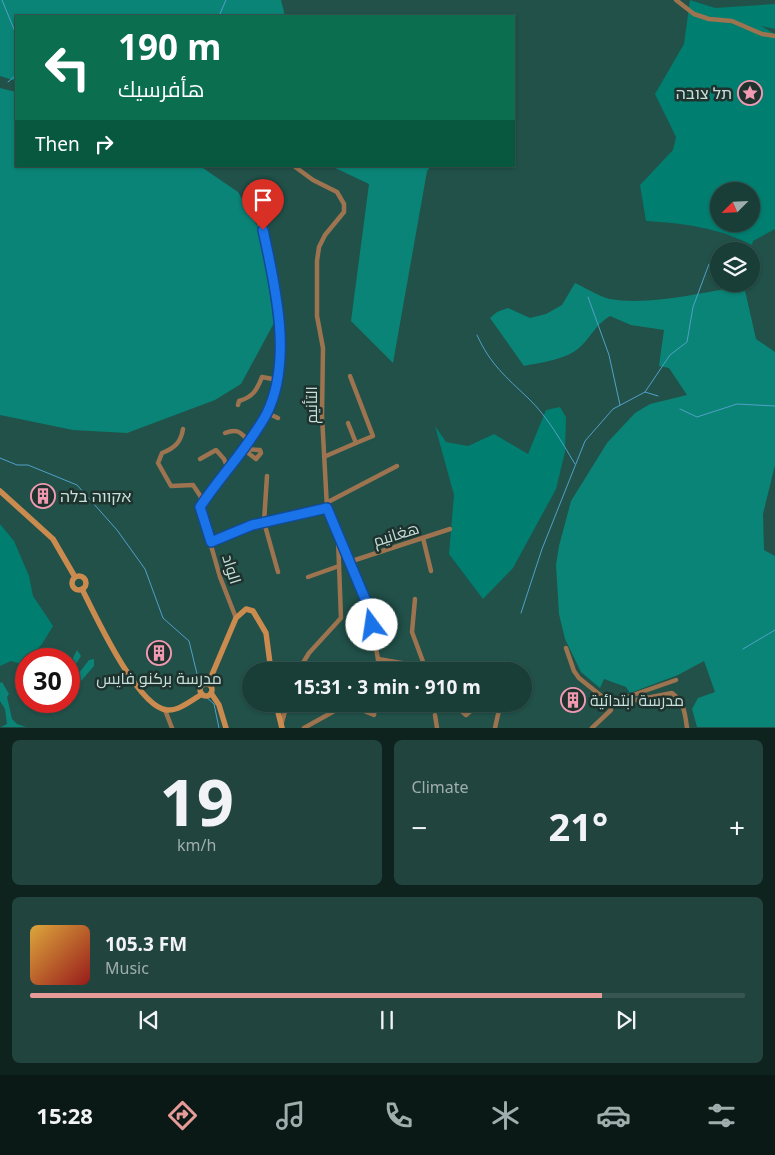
<!DOCTYPE html>
<meta charset="utf-8">
<style>
:root{--surface:#193d37;--page:#22443f;--text:#f1f3f6;--muted:#9faead;--line:#375652;--accent:#e69b98}
body{margin:0;font-family:"Noto Sans",Cairo,"Noto Sans Hebrew",sans-serif;background:var(--page);color:var(--text);height:100vh;display:flex;flex-direction:column;font-size:19px;white-space:nowrap}
*{box-sizing:border-box;margin:0}
p{font-size:16px;color:var(--muted)}
.icon{flex:none;width:28px;height:28px;fill:none;stroke:currentColor;stroke-width:2;stroke-linecap:round;stroke-linejoin:round}
.map{position:relative;height:728px;overflow:hidden}
.sheet{display:flex;flex-direction:column;gap:12px;padding:12px;background:#0e221e;flex:1}
.sheet>*{flex:none}
.hud{position:absolute;left:15px;top:15px;width:500px;height:152px;border-radius:0px;box-shadow:0 1px 4px #0004,0 0 0 1px var(--line);background:#0b6e4f;color:#fff;overflow:hidden}
.needle{width:32px;rotate:246deg}
.buttons{position:absolute;left:710px;top:182px;display:grid;gap:10px}
.buttons a{display:grid;place-items:center;width:50px;height:50px;border-radius:50%;background:var(--surface);box-shadow:0 1px 4px #0004,0 0 0 1px var(--line);font-size:25px}
.speed{position:absolute;left:15px;top:648px;display:flex;gap:10px;font-size:25px;font-weight:700;text-align:center}
.speed>*{display:grid;place-content:center;width:65px;height:65px;border-radius:50%;background:var(--surface);box-shadow:0 1px 4px #0004,0 0 0 1px var(--line);line-height:1}
.speed .limit{border:8px solid #d22;background:#fff;color:#111}
.pin{position:absolute;display:grid;place-items:center;width:42px;height:42px;color:#fff;margin:-51px -21px;border-radius:50% 50% 50% 0;rotate:-45deg;box-shadow:0 0 5px #0007}
.pin .icon{rotate:45deg}
.me{position:absolute;width:55px;margin:-28px;rotate:346deg;stroke-linejoin:round;filter:drop-shadow(0 0 4px #0008)}
.turn{display:flex;align-items:center;gap:18px;height:105px;padding:0 20px;font-size:22px}
.turn .icon{width:65px;height:65px;stroke-width:2.5}
.turn b{display:block;font-size:35px;line-height:42px}
.then{display:flex;align-items:center;height:48px;padding:0 20px;background:#0003;gap:10px;font-size:19px}
.big{font-size:38px;font-weight:700;line-height:1.1}
.sheet .card{flex:1;display:flex;flex-direction:column;justify-content:center;gap:8px;min-width:0;padding:0 18px;border-radius:8px;background:var(--page)}
.sheet .dial{align-items:center;gap:0}
.dial b{font-size:65px;line-height:1}
.song{display:flex;align-items:center;gap:15px}
.cover{width:60px;height:60px;border-radius:8px;background:linear-gradient(135deg,hsl(40 70% 55%),hsl(0 70% 35%))}
.played{height:5px;border-radius:2px;background:linear-gradient(90deg,var(--accent) 80%,var(--line) 80%)}
.keys{display:flex;justify-content:space-around;direction:ltr}
.heat{display:flex;justify-content:space-between;align-items:center;font-size:28px;direction:ltr}
.sheet .tiles{flex:1;display:grid;gap:12px;grid-template-columns:1fr 1fr}
.card:last-child{grid-column:span 2}
.trip{position:absolute;left:242px;top:662px;width:290px;height:50px;border-radius:25px;background:var(--surface);box-shadow:0 1px 4px #0004,0 0 0 1px var(--line);font-weight:700;line-height:50px;text-align:center}
.tabs{display:flex;height:80px;justify-content:space-around;align-items:center;background:#0a1816;color:var(--muted)}
.tabs .icon{width:35px;height:35px}
.tabs .selected{color:var(--accent)}
.tabs b{font-size:22px;color:var(--text)}
.map>svg:first-child{display:block}
.green{fill:#007e70;fill-rule:evenodd}
.forest{fill:#0a8476}
.lines{fill:none;stroke-linecap:round;stroke-linejoin:round}
.stream{stroke:#51a0ca;stroke-width:1}
.street{stroke:#9d744f;stroke-width:4.5}
.secondary{stroke:#cb8b4f;stroke-width:5.5}
.route-casing{stroke:#114b97;stroke-width:12}
.route{stroke:#1a73e8;stroke-width:9}
.labels{text-anchor:middle;dominant-baseline:central;stroke-width:5;stroke-linejoin:round;paint-order:stroke}
.poi-label{font-size:16px;fill:#c7dfda;stroke:#1e322e;text-anchor:start}
.street-label{font-size:16px;fill:#c7dfda;stroke:#1e322e}
</style>
<div class="map">
<svg width="775" height="728" viewBox="0 0 775 728">
<rect width="100%" height="100%" fill="#215149"/>
<g class="green">
<path d="M690,0L715,8L775,4V29L761,26L775,34V229L753,241L752,245C719,228 683,223 646,221L640,185L673,150L676,137L655,94L684,44ZM719,191H751V224H719Z"/>
<polygon points="560,407 566,417 565,452 556,489 513,568 483,599 449,554 454,495 435,426 446,442 468,446 494,434 528,454 546,410"/>
<polygon points="0,524 14,541 29,576 33,596 53,626 42,644 30,658 21,664 11,661 0,666"/>
</g>
<g class="forest">
<polygon points="0,0 281,0 285,16 16,16 16,81 0,76"/>
<polygon points="0,88 16,92 16,166 200,166 238,192 261,233 274,323 241,384 215,400 127,433 73,430 0,415"/>
<polygon points="331,166 431,166 427,171 393,363 351,321 369,184"/>
<path d="M575,283C586,288 598,296 610,299C648,306 705,292 744,286L756,339L775,352V465L763,514L764,550L775,556V727H697L692,709L698,698L715,692L704,661L678,675L630,693L626,687L604,679L600,688L581,672L565,639L559,614L556,565L559,546L571,501L607,443L635,413L650,404L687,395L669,368L659,366L664,330L631,325L610,316C594,326 592,336 580,347C566,360 542,362 524,366L490,318L497,312L508,308L530,318L546,314L562,305Z"/>
<polygon points="77,650 81,656 69,675 69,666"/>
<polygon points="94,659 94,666 69,695 69,686 89,660"/>
<polygon points="2,682 9,694 7,697 12,719 17,724 26,727 1,727 7,724 5,709 0,701 0,683"/>
</g>
<g class="lines">
<g class="stream">
<polyline points="2,0 16,34"/>
<polyline points="219,16 226,0"/>
<polyline points="8,82 16,75"/>
<polyline points="588,297 609,355 620,405"/>
<path d="M477,335C490,364 506,377 528,398C548,417 561,441 575,464"/>
<polyline points="645,392 670,355 687,342 693,307 709,264"/>
<polyline points="680,409 697,417 737,404 775,406"/>
<polyline points="0,458 17,465 28,465 77,485 117,530 145,569 163,618 189,641 199,682"/>
<polyline points="521,613 542,549 585,441 613,409 645,392 658,396"/>
<polyline points="743,649 775,630"/>
<polyline points="206,697 214,704 219,728"/>
</g>
<g class="street">
<polyline points="676,0 694,14 709,19 732,21 762,34 775,36"/>
<polyline points="294,166 313,180 337,192 344,204 344,212 325,235 319,247 317,261 317,316 323,348 322,416 327,508 368,606 378,659 378,671"/>
<polyline points="350,376 373,436 356,443"/>
<path d="M238,405L239,401C253,397 257,390 262,377L278,380"/>
<polyline points="267,413 278,418"/>
<path d="M183,429C181,442 175,448 162,453L158,463L171,486L193,485L201,497L200,507L220,577L236,618"/>
<path d="M225,433C237,428 240,432 249,441"/>
<polygon points="243,449 260,450 261,453 256,459"/>
<polyline points="326,456 356,443 348,423"/>
<polyline points="200,459 216,450 224,459 228,469"/>
<polyline points="267,476 264,522 278,572"/>
<polyline points="328,502 397,466"/>
<path d="M200,507C221,475 249,447 267,413C272,403 278,386 280,373C285,333 271,250 255,212"/>
<polyline points="423,538 431,571"/>
<polyline points="211,542 252,525 327,508"/>
<polyline points="349,562 450,529"/>
<polyline points="308,577 339,566"/>
<polyline points="415,599 412,632 425,667"/>
<polyline points="566,648 574,671 579,678 610,703 611,710 592,728"/>
<polyline points="378,659 425,667 430,671"/>
<polyline points="298,671 309,653 341,618 338,538"/>
<path d="M623,699L631,701L672,693C684,702 685,713 687,728"/>
<polyline points="610,703 676,680"/>
<polyline points="455,705 466,715 474,708"/>
<polyline points="165,710 172,728"/>
<polyline points="415,710 415,704"/>
<polyline points="435,715 437,728"/>
<polyline points="281,726 287,704"/>
<polyline points="304,728 347,704 374,715 375,704"/>
<polyline points="495,728 499,710"/>
</g>
<g class="secondary">
<polyline points="0,491 53,539 75,577"/>
<circle cx="79" cy="583" r="7"/>
<path d="M82,589C95,615 138,708 167,710C179,711 192,700 202,694"/>
<circle cx="206" cy="690" r="6"/>
<polyline points="208,684 236,618 246,609 253,611 266,633 271,671"/>
<polyline points="211,693 219,705 226,728"/>
<polyline points="276,704 282,728"/>
</g>
</g>
<g class="lines">
<defs>
<path id="route" d="M263,230C275,285 293,360 267,413C249,447 221,475 200,507L211,542L252,525L327,508L368,606L372,625"/>
</defs>
<use href="#route" class="route-casing"/>
<use href="#route" class="route"/>
</g>
<defs>
<symbol id="sight-ring" viewBox="-11 -11 22 22"><circle r="9.5" fill="#1e322e" stroke="#f19ab2" stroke-width="1.5"/><path d="M0-6L1.8-2.2L6-1.7L2.9 1.2L3.7 5.4L0 3.3L-3.7 5.4L-2.9 1.2L-6-1.7L-1.8-2.2Z" fill="#f19ab2"/></symbol>
<symbol id="building-ring" viewBox="-11 -11 22 22"><circle r="9.5" fill="#1e322e" stroke="#f19ab2" stroke-width="1.5"/><path d="M-4-6H4V6H1V3H-1V6H-4ZM-2.5-4.3h1.7v1.8h-1.7ZM.8-4.3h1.7v1.8H.8ZM-2.5-1h1.7V.8h-1.7ZM.8-1h1.7V.8H.8Z" fill="#f19ab2"/></symbol>
</defs>
<g fill-rule="evenodd">
<use href="#sight-ring" x="736" y="79" width="28" height="28"/>
<use href="#building-ring" x="29" y="482" width="28" height="28"/>
<use href="#building-ring" x="145" y="639" width="28" height="28"/>
<use href="#building-ring" x="559" y="686" width="28" height="28"/>
</g>
<g class="labels">
<g class="poi-label">
<text x="732" y="93" text-anchor="end">תל צובה</text>
<text x="60" y="496">אקווה בלה</text>
<text x="159" y="678" text-anchor="middle">مدرسة بركنو فايس</text>
<text x="590" y="700">مدرسة ابتدائية</text>
</g>
<g class="street-label">
<text transform="translate(311 405) rotate(-90)">التأنيم</text>
<text transform="translate(396 534) rotate(-17)">هغانيم</text>
<text transform="translate(232 569) rotate(73)">الواد</text>
</g>
</g>
</svg>
<div class="buttons">
<a><svg class="needle" viewBox="-14 -14 28 28"><path d="M0-13l5 13h-10z" fill="#e53935"/><path d="M0 13l5-13h-10z" fill="#9faead"/></svg></a>
<a><svg class="icon" aria-label="layers" viewBox="0 0 24 24"><path d="M12 4l9 5-9 5-9-5zM3 14l9 5 9-5"/></svg></a>
</div>
<div class="speed"><div class="limit">30</div></div>
<div class="pin" style="left:263px;top:230px;background:#d93025"><svg class="icon" aria-label="arrive" viewBox="0 0 24 24"><path d="M6 21V4h12l-3 4 3 4H6"/></svg></div>
<svg class="me" style="left:372px;top:625px" viewBox="-20 -20 40 40"><circle r="19" fill="#fff"/><path d="M0-13L10 11 0 6-10 11z" fill="#1a73e8"/></svg>
<div class="trip">15:31 · 3 min · 910 m</div>
<div class="hud">
<div class="turn"><svg class="icon" aria-label="left" viewBox="0 0 24 24"><path d="M17 20v-9H6M10 6l-5 5 5 5"/></svg><div><b>190 m</b>هأفرسيك</div></div>
<div class="then">Then<svg class="icon" aria-label="right" viewBox="0 0 24 24"><path d="M7 20v-9h11M14 6l5 5-5 5"/></svg></div>
</div>
</div>
<section class="sheet">
<div class="tiles">
<div class="card dial"><b>19</b><p>km/h</p></div>
<div class="card"><p>Climate</p>
<div class="heat"><a>−</a><b class="big">21°</b><a>+</a></div>
</div>
<div class="card">
<div class="song"><i class="cover"></i><div><b>105.3 FM</b><p>Music</p></div></div>
<div class="played"></div>
<div class="keys"><svg class="icon" aria-label="previous" viewBox="0 0 24 24"><path d="M18 5L8 12l10 7zM5 5v14"/></svg><svg class="icon" aria-label="pause" viewBox="0 0 24 24"><path d="M8 5v14M16 5v14"/></svg><svg class="icon" aria-label="next" viewBox="0 0 24 24"><path d="M6 5l10 7-10 7zM19 5v14"/></svg></div>
</div>
</div>
</section>
<nav class="tabs">
<b>15:28</b>
<svg class="icon selected" aria-label="directions" viewBox="0 0 24 24"><path d="M12 3l9 9-9 9-9-9zM9 14v-3h6M13 9l2 2-2 2"/></svg>
<svg class="icon" aria-label="music" viewBox="0 0 24 24"><path d="M9 18V5l10-2v13"/><circle cx="6" cy="18" r="3"/><circle cx="16" cy="16" r="3"/></svg>
<svg class="icon" aria-label="phone" viewBox="0 0 24 24"><path d="M5 4h4l2 5-3 2q2 4 5 5l2-3 5 2v4C11 20 4 13 5 4z"/></svg>
<svg class="icon" aria-label="climate" viewBox="0 0 24 24"><path d="M12 3v18M4 7l16 10M4 17L20 7"/></svg>
<svg class="icon" aria-label="car" viewBox="0 0 24 24"><path d="M5 17H2v-5l4-1 3-4h7l3 4 3 1v5h-3M9 17h6M6 11h13"/><circle cx="7" cy="17" r="2"/><circle cx="17" cy="17" r="2"/></svg>
<svg class="icon" aria-label="filters" viewBox="0 0 24 24"><path d="M4 7h16M4 17h16"/><circle cx="9" cy="7" r="2"/><circle cx="15" cy="17" r="2"/></svg>
</nav>
